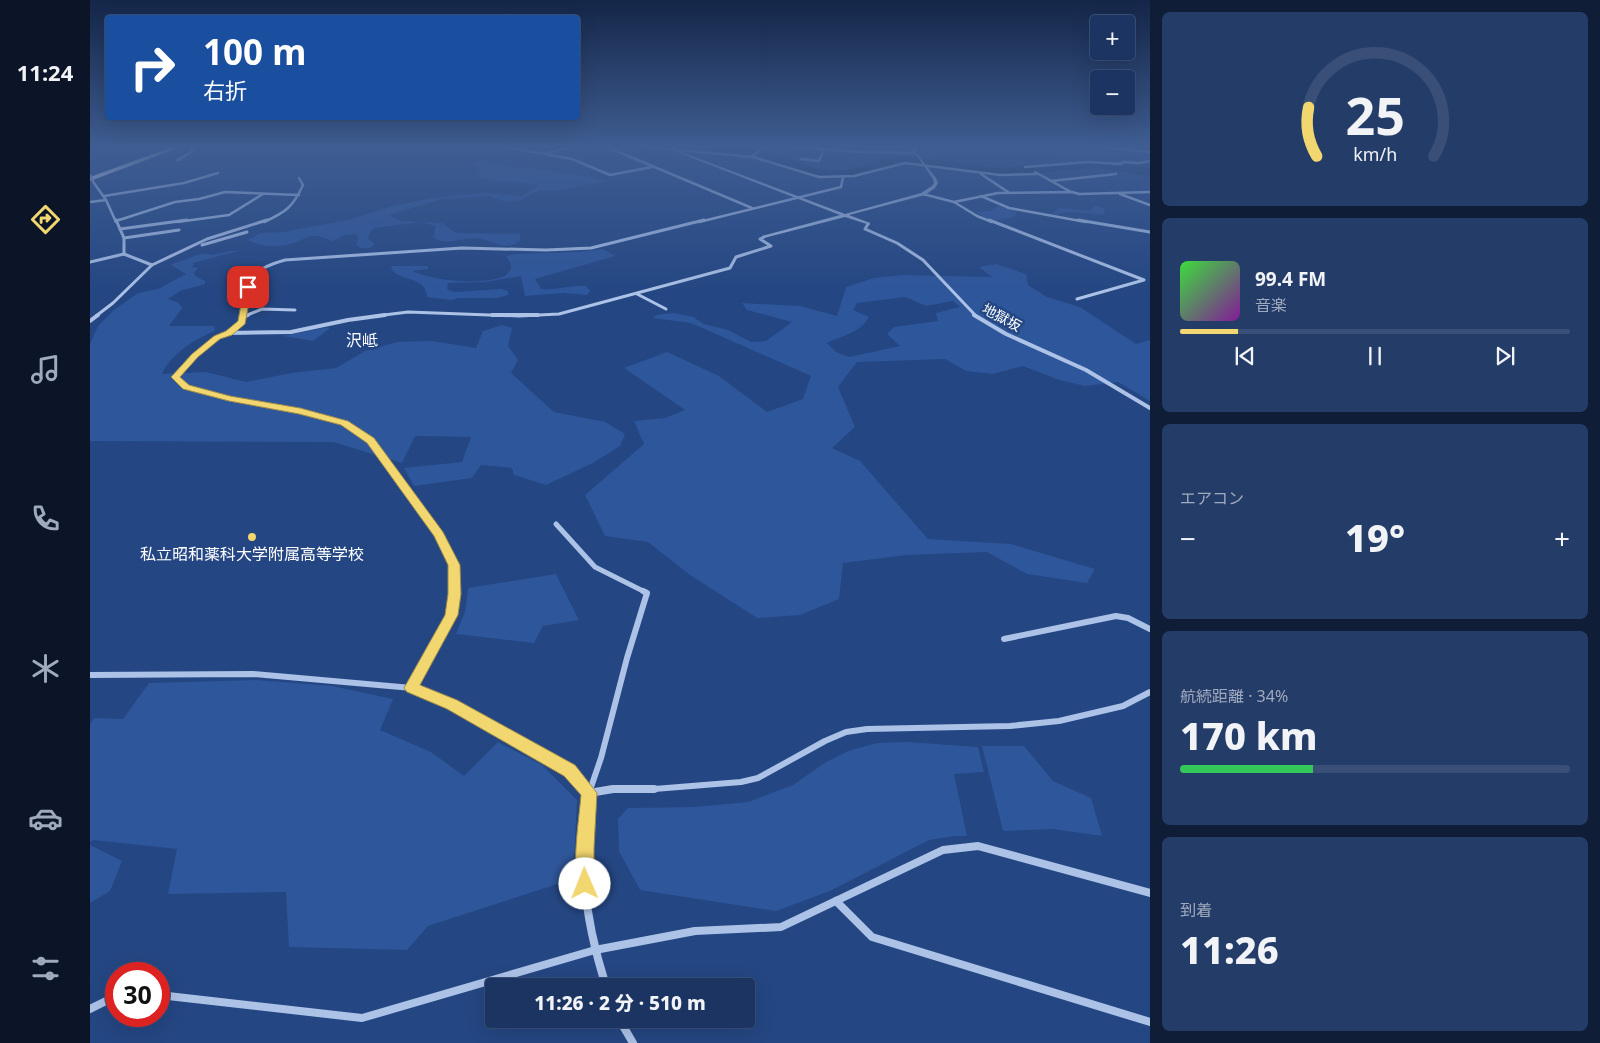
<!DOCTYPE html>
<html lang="ja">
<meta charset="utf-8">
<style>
:root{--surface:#1b3462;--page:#243c68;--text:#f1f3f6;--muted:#a0aabe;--line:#394f77;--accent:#f2d66f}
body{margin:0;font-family:"Noto Sans","Noto Sans JP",sans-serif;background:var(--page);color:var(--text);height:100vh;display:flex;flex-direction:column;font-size:19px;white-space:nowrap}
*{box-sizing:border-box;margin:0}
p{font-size:16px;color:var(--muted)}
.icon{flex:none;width:28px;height:28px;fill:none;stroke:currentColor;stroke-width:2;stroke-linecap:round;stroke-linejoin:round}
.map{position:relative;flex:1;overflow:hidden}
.sheet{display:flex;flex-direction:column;gap:12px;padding:12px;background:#0f1d36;width:450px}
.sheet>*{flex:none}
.banner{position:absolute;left:15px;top:15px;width:475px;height:105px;border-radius:5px;box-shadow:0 5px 20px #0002,0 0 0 1px var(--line);background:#1a4fa0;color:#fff;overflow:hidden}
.tools{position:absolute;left:1000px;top:15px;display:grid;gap:10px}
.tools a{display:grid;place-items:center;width:45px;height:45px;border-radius:5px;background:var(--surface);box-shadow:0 5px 20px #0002,0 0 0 1px var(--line);font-size:25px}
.speed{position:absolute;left:15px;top:962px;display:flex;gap:10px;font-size:25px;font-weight:700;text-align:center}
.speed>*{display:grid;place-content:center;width:65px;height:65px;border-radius:50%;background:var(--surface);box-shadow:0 5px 20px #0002,0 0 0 1px var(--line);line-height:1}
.speed .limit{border:8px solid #d22;background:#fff;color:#111}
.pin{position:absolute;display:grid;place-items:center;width:42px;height:42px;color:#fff;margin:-21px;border-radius:10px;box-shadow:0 2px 8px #0006}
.me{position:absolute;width:55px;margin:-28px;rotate:359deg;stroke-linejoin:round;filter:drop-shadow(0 0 4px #0008)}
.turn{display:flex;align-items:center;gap:18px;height:105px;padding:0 15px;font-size:22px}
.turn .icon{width:65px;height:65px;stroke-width:2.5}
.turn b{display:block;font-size:35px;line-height:42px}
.big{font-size:38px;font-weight:800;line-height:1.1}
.sheet .widget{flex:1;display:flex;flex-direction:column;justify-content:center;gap:8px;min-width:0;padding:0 18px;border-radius:8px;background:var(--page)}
.sheet .dial{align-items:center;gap:0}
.dial svg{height:130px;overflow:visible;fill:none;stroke:var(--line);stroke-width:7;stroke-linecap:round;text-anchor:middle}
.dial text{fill:var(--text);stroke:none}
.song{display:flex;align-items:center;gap:15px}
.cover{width:60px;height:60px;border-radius:8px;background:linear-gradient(135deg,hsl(120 70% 55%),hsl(290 70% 35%))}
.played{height:5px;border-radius:2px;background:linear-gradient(90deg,var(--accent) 15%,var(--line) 15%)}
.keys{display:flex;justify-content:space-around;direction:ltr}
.heat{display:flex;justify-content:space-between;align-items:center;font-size:28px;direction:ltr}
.charge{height:8px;border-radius:4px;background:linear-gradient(90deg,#34c759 34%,var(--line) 0)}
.trip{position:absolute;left:395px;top:978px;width:270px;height:50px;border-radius:5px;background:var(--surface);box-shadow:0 5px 20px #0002,0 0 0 1px var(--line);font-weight:800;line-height:50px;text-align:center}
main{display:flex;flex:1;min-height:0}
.tab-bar{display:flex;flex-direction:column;width:90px;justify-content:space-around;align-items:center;background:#0b1527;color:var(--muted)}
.tab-bar .icon{width:35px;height:35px}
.tab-bar .active{color:var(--accent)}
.tab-bar b{font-size:22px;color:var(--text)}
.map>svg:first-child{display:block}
.green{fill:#2e569a;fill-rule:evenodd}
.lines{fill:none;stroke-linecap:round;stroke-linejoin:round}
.river{fill:#193362;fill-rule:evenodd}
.minor-far5{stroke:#acc2e7;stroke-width:2.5}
.minor-far4{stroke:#acc2e7;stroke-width:3}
.minor-far3{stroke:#acc2e7;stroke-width:4}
.minor-far2{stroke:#acc2e7;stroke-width:5}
.minor-far1{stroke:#acc2e7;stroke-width:6}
.minor{stroke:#acc2e7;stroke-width:8}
.tertiary{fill:#acc2e7;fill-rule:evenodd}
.trunk{fill:#f6f9fe;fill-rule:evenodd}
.minor-bridge{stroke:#acc2e7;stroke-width:2.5}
.route{fill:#f2d66f;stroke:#9d8b48}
.poi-dot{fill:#f2d66f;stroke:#244682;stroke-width:2}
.labels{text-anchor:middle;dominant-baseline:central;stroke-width:5;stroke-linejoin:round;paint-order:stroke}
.far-street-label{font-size:14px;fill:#fff;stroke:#244682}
.far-quarter-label{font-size:16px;fill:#fff;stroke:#244682}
.poi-label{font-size:16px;fill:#fff;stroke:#244682}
</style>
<main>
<nav class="tab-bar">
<b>11:24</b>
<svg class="icon active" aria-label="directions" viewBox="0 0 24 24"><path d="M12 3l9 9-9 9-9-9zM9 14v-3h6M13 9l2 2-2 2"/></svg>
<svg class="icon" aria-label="music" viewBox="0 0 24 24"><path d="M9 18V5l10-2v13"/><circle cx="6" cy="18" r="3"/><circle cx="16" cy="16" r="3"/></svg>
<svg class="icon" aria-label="phone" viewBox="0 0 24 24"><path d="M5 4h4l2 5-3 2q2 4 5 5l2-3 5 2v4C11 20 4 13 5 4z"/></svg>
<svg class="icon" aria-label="climate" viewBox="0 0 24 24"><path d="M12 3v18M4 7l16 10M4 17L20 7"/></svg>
<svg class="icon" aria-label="car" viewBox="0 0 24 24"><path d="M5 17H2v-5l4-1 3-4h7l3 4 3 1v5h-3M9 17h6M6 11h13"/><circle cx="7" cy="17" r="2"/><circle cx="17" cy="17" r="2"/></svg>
<svg class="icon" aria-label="filters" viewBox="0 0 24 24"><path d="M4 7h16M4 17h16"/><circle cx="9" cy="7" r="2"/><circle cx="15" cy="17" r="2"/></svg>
</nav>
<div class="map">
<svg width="1060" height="1043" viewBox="0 0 1060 1043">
<rect width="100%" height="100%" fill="#244682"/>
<g class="green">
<polygon points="324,147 395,147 356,154 318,149"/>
<polygon points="954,147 990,148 1029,153 1028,155 976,155 944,152 959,151 952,148"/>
<path d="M389,161C432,170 475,170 517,181L464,191L449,190L431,200L417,202L399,196L352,199L299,215L309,221L352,223L366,233L430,234V241C415,251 405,242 391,239C375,235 359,247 343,238L346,226L331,222L284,228L279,234L278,239L285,244C280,250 271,249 266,245L268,238L266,234L255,235L243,241C235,239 231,235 221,236C216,237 212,240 207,242C191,248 173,248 158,240L170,233L194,232L262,219L306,205L339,199L390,193L431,196L450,186L444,184L391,179L387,175L393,170L383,163Z"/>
<polygon points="908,206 927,212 924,217 903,221 885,212 900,211"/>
<path d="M1005,206L1016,209L1013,212L1015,214C1003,215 993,212 981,212C974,212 968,216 961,214L970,208L1000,211Z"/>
<path d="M513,249L525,256L445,279L451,289C466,291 481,284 496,286L500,291L497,295L474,293L435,296L431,276L395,282L358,283L357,289L364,292L411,289L418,291V295L407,298H369L361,300L337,297C336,281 323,281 311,276C307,275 304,272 301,269L302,266H338V269L322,271C343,281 390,285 412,277C416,276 419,272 421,269V264L416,256L424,254L489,252Z"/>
<path d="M141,251H148L103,263L104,265L101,267L109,268L104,272L105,276L115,281V284L90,291L78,299L89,303L92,308L79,326H124L125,331C106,339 80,354 72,374L116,372L156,382L201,373L246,368L275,351L307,342L342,341L386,348L393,331L412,325L422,328L418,346L428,360L421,373L464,412L515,422L535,434L530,446L503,463L456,485L424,475L422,468L391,465L382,478L324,486L314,468L372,462L381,437L325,436L312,463L243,442L0,441V344L8,326L24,310L48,293L68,289L96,274L81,265L84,263C97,261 109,250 122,255Z"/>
<path d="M906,264L936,274L938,285L957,297L990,307L1046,344L1060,340V401L1028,382L995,386L969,380L933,366L903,374L876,371L855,359L767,362L748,387L765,427L742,448L770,461L838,539L921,544L1005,569L997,583L937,574L897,552L816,555L753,563L749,599L710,615L667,618L600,575L558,542L515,536L495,495L554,444L544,421L575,418L595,410L534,368L577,352L629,376L677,412L713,399L721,376L601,323L562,318L567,315L584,313L603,317L614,324L638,330L661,342L676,341L702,322L657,310L652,303L710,306L747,316L756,287L784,278L812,275L902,277L889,267ZM815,297L836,306L863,301L870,307L846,313L848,321L804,327L797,334L810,346L759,357L746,352L737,343C753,335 769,334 779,317L763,310L767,303Z"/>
<polygon points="239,327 239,329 223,341 193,336"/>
<polygon points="466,574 489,620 453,626 444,643 366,634 375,612 378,588"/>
<polygon points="166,680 242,686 303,699 290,730 341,752 374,776 408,742 452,765 487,800 483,879 338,926 317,950 199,947 196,892 78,894 87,849 3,840 0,842 0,725 4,718 33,719 59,683"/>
<polygon points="817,742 888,747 894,772 864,774 877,836 865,836 839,840 740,891 686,911 550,890 529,851 528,819 538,808 604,807 658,802 703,785 736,762 758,751 787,743"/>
<polygon points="892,746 934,746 963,781 1001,798 1012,836 962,829 913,831"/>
<polygon points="0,845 32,861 20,891 0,903"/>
</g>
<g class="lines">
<polygon class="river" points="576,147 629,147 671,150 724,168 742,171 757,170 799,158 816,156 908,168 1008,160 1060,168 1060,176 1008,168 908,176 816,164 800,166 758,178 742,179 717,175 669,158 582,151"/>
<g class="minor-far5">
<polyline points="415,147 482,159 520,175 562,167"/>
<polyline points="517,147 662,208"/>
<polyline points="555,147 663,157 729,177 764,176 815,163 910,175 947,174"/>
<polyline points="705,147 769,152 825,153 825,147"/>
<polyline points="1010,147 1060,152"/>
<polyline points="457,153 477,148 475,147"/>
<polyline points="662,156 675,147"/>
<polyline points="711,159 729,161 734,149"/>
<polyline points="88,160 104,150 102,147"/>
<polyline points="935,167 998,162 1031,164 1033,162 1049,163 1060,161"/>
<polyline points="945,172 981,192"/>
<polyline points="891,174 918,192"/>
<polyline points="961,181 1026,174"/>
<polyline points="4,183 16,200 26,222"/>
<polyline points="833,194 864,202 887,216 902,222"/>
<polyline points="1030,194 1060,205"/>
<polyline points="14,196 94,183 128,173"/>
<polyline points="891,196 919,208 996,222"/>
<polyline points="0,202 16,200"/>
<polyline points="864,202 908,193 982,192 989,194 1060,192"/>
<polyline points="26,221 85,202 109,199 135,192 209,195"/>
<polyline points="87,222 139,215 173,194"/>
<path d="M174,222C196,212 203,207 213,185L209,178"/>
<polyline points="609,222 751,187 753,177"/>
</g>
<g class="minor-far4">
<polyline points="26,220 34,238 34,254 62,265"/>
<polyline points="899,220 1054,280 987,299"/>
<polyline points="988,220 1060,232"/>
<polyline points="26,221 28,220"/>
<polyline points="778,224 775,229 807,243 833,260 886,316"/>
<polyline points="30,229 97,220"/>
<polyline points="34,238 89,230"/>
<polyline points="112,245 157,232"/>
<polyline points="0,262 34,254"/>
<polyline points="547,294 576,309"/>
<polyline points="6,316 23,303 62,265 117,239 177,220"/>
<path d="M153,316C159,279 156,271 195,260L372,248L456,250L501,248L614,220"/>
<polyline points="155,316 172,309 205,310"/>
<polyline points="286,316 318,312 429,316 469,314 640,268 646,257 681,246 670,239 674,237"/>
</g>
<g class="minor-far3">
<polyline points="402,315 448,315"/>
<polyline points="884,315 916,334 996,370 1060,408"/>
<polyline points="153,317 158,315"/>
<polyline points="0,321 8,315"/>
<polyline points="139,333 152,322 153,315"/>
<polyline points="275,437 254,423 210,411 139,399 96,387 86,377 105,356 127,337 139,333 201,332 258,320 295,315"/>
</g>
<g class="minor-far2">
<polyline points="273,436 280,441 349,535 364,565 364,592"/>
<polyline points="466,524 505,567 555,592"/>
</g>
<g class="minor-far1">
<polyline points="914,639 1026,616 1038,618 1060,629"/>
<polyline points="0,675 163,674 322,688 362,705 479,770 497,790"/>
<polyline points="322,688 362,615 364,591"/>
<polyline points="500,790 511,758 537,658 557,593 553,591"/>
<polyline points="516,790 552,790 651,782 668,778 735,741 756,732 777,729 920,726 969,721 1033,706 1060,692"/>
</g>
<g class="minor">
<polyline points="496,789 499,793"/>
<path d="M500,789C486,854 496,924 516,986"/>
<polyline points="499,793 523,789 564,789"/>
<polyline points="746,901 782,937 1060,1022"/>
<polyline points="69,995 272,1018 505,950 605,931 691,927 853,850 888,846 1060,893"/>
<polyline points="0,1009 26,996"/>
<polyline points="529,1019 543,1043"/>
</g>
<polygon class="tertiary" points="581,148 755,214 831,193 842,186 844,183 843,179 824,152 826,152 846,178 848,183 845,188 835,195 759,215 780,223 780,225 755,217 674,238 672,238 672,236 750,215 581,150"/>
<polygon class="trunk" points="82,147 91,147 0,181 0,177"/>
<polyline class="minor-bridge" points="0,175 4,183"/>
</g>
<linearGradient id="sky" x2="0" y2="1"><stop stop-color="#142648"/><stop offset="0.5" stop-color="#3f5d92"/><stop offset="1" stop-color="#3f5d92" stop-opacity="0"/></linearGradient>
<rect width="1060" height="293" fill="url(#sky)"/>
<path class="route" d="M158,285L162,287L155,324L142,335L130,339L108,357L90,377L99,385L140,396L210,408L258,421L284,438L353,532L370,565L371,594L368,615L330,685L367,700L485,765L507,793L504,848V884L502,890L495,893L489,890C481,869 489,819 491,795L474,776L357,709L317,692L314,688L355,615L358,594V565L344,536L277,443L251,425L209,414L139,401L93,389L81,377L102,354L124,336L136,331L148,321L154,287Z"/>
<circle class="poi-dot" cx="162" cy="537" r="5"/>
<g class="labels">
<g class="far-street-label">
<text transform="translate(912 317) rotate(28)">地獄坂</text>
</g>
<g class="far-quarter-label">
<text x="272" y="340">沢岻</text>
</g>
<g class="poi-label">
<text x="162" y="554">私立昭和薬科大学附属高等学校</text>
</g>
</g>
</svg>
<div class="tools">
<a>+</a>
<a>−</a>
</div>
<div class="speed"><div class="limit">30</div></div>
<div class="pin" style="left:158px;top:287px;background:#d93025"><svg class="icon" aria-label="arrive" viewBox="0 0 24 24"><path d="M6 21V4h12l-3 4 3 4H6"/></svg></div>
<svg class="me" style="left:495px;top:884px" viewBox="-20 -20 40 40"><circle r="19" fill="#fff"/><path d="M0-13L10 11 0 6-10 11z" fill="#f2d66f"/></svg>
<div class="trip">11:26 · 2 分 · 510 m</div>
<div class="banner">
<div class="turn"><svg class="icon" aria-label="right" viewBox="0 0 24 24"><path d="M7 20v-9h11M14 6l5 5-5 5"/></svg><div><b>100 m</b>右折</div></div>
</div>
</div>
<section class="sheet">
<div class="widget dial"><svg viewBox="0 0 100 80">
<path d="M14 69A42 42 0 1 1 86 69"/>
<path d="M14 69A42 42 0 0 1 9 39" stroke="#f2d66f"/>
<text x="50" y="56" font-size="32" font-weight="700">25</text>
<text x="50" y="72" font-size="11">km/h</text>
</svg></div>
<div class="widget">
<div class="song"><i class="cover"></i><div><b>99.4 FM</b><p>音楽</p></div></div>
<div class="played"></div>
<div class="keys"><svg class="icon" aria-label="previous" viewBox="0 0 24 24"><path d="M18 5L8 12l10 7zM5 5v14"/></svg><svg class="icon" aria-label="pause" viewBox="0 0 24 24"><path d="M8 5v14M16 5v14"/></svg><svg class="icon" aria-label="next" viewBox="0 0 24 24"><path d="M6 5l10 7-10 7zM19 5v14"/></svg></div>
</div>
<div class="widget"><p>エアコン</p>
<div class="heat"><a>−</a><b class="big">19°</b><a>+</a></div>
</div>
<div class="widget"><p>航続距離 · 34%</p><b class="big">170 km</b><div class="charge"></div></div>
<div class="widget"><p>到着</p><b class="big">11:26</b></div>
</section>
</main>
